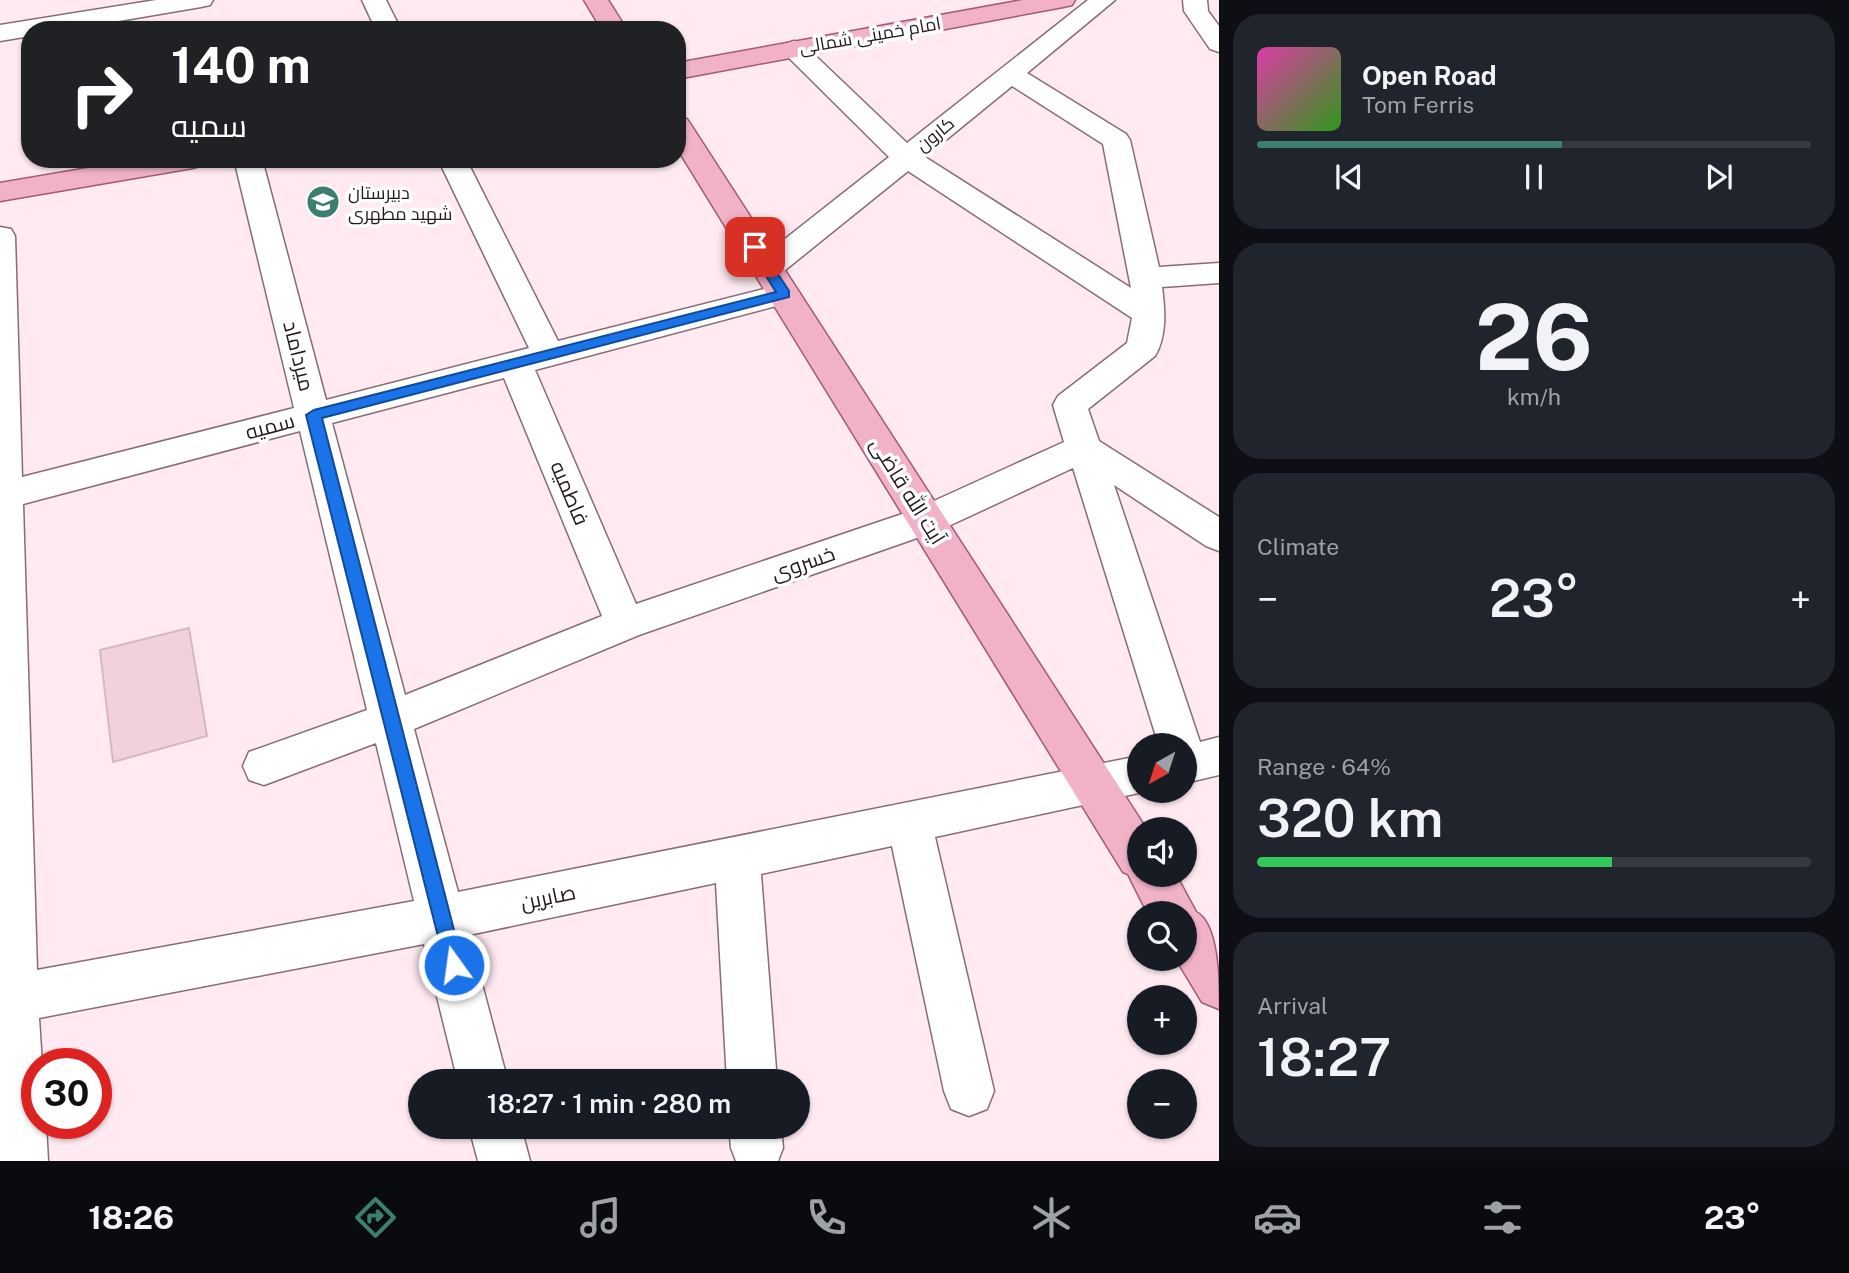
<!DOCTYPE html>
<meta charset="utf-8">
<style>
:root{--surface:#171b24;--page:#20242c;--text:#f1f3f6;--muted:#9ea1a6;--line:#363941;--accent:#3c7f71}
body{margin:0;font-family:"Public Sans",Cairo,sans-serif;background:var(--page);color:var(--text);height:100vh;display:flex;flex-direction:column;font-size:26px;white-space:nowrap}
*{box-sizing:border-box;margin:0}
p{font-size:23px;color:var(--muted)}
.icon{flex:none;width:38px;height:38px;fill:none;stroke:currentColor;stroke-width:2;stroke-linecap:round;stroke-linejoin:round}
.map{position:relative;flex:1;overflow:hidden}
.drawer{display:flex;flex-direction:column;gap:14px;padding:14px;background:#0d0f14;width:630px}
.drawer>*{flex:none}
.banner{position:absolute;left:21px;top:21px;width:665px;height:147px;border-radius:28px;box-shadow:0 2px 5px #0004;background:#202124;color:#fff;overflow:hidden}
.needle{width:46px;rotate:219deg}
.tools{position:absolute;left:1127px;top:733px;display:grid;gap:14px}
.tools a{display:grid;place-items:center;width:70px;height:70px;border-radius:50%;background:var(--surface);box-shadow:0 2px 5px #0004;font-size:35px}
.speed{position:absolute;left:21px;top:1048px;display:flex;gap:14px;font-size:35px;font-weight:700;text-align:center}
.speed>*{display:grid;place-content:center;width:91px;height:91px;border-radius:50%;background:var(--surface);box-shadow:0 2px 5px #0004;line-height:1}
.speed .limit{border:10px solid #d22;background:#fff;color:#111}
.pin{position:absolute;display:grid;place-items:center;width:60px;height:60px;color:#fff;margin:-30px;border-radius:14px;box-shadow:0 4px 10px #0006}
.me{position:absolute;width:77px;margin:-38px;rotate:346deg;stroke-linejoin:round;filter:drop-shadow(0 0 5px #0008)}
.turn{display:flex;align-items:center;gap:24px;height:147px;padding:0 35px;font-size:32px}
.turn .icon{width:91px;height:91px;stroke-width:2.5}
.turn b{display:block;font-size:49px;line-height:60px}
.big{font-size:52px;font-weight:600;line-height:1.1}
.drawer .widget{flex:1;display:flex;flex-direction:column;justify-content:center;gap:10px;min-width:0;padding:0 24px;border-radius:28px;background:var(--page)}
.drawer .dial{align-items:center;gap:0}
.dial b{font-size:91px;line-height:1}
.song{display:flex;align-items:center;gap:21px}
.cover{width:84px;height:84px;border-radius:10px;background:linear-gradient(135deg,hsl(320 70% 55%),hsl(110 70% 35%))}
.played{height:7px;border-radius:4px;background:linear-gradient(90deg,var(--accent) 55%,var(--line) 55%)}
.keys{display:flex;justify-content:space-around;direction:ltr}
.heat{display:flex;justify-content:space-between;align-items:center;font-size:38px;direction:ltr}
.charge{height:10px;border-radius:5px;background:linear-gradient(90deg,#34c759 64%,var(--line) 0)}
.trip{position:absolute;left:408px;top:1069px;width:402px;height:70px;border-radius:35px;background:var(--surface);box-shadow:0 2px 5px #0004;font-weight:600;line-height:70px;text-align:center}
.dock{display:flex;height:112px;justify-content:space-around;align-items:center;background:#090b0e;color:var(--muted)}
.dock .icon{width:49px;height:49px}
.dock .on{color:var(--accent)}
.dock b{font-size:32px;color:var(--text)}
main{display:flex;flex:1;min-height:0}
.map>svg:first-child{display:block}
.building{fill:#f1d1db;stroke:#d7b8c1;stroke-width:2}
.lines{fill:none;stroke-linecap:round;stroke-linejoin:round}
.minor-casing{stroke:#886c74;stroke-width:3}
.major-casing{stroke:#a35a74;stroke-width:3}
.minor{fill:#fff;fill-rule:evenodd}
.major{fill:#f1b2c8;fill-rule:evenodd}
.route{fill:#1a73e8;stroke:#114b97;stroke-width:2}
.labels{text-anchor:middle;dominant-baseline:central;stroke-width:7;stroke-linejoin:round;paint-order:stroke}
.far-street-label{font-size:18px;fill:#24181c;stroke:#fff}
.far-poi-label{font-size:18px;fill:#24181c;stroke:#fff;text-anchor:start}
.street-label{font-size:21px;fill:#24181c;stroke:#fff}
</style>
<main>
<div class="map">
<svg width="1219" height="1161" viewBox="0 0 1219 1161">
<rect width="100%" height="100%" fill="#feeaf0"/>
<polygon class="building" points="189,628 207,736 113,762 100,650"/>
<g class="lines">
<defs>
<g id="minor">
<polygon points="156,0 213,0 210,5 201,7 66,30 30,30 30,36 0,41 0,25"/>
<polygon points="362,0 386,0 401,30 376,30"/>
<path d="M1088,0H1115L1027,73L1126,134L1130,140L1159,267L1219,263V283L1162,287C1165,310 1167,336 1155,356L1088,409L1099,441L1219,517V551L1206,546L1114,485L1200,742L1219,737V775L1185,783V746H1159L1073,468L940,530L639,635L414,729L458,892L1139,756V791H1148L935,837L994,1091L987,1109L969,1116L951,1109L944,1091L892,846L761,874L777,1082H727L716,883L469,935L508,1082H458L424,944L39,1018L42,1064H37V1124H46L48,1161H0V227L11,229L15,236L22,477L294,408L234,159H262L326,400L529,348L438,159H466L558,341L784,284L795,287L800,294L795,301L535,370L636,604L914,510L1064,442L1053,405L1058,396L1127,343L1132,318L908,171L779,275L768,278L757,275L753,268L757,261L889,157L785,54L781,49L785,44L794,41L803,44L907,143ZM1012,86L1103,144L1131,288L925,157ZM504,378L602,616L405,695L332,423ZM300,431L367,710L249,752L243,766L249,780L264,785L376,743L414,901L37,970L23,504Z"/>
<polygon points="1183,0 1207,0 1208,11 1219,26 1219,52 1210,49 1184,11"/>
<polygon points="469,1127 521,1127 530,1161 478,1161"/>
<polygon points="729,1127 781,1127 783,1148 778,1161 736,1161 731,1148"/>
</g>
<g id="major">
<polygon points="584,0 608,0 627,30 602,30"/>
<polygon points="1023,0 1075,0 1072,5 1063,7 677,79 677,63"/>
<path d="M677,117L687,119L691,125L1147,830H1139V875H1176L1196,912C1219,924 1219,983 1219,1009L1202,1002L1176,959H1185V914H1148L1128,874L1123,872L677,148Z"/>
<polygon points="141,159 207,159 203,165 193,168 0,201 0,183"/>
</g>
</defs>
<use href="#minor" class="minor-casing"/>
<use href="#major" class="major-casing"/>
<use href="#minor" class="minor"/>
<use href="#major" class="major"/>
</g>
<polygon class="route" points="755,243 759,245 789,291 789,297 322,418 463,965 461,972 454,975 447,972 306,415 314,410 776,292 748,247"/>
<defs>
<symbol id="school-disc" viewBox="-11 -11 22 22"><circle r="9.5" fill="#3c7f71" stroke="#fff"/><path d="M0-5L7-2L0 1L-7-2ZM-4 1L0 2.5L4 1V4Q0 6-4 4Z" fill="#fff"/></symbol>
</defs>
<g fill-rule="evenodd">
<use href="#school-disc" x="304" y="183" width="38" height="38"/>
</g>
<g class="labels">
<g class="far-street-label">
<text transform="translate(870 35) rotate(-10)">امام خمینی شمالی</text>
<text transform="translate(935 134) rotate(-39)">کارون</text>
</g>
<g class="far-poi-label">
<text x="348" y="192">دبیرستان<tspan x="348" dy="21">شهید مطهری</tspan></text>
</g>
<g class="street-label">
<text transform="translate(299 356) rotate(76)">میرداماد</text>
<text transform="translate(270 426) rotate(-15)">سمیه</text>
<text transform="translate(908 491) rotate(58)">آیت الله قاضی</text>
<text transform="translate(570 493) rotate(67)">فاطمیه</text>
<text transform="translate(803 563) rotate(-19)">خسروی</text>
<text transform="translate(548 897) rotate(-12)">صابرین</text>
</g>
</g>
</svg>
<div class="tools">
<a><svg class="needle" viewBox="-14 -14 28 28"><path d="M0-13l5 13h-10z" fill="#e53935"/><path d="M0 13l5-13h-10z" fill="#9ea1a6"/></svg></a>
<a><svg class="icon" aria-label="sound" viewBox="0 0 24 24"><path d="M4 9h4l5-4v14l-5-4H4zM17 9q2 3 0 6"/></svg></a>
<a><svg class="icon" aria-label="search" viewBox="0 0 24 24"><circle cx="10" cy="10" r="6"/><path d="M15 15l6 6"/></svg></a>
<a>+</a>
<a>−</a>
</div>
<div class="speed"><div class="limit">30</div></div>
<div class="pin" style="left:755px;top:247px;background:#d93025"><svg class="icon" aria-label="arrive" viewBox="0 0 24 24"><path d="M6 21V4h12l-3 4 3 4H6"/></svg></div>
<svg class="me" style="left:454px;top:965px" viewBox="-20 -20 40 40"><circle r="17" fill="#1a73e8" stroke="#fff" stroke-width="3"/><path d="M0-11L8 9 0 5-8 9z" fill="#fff"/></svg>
<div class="trip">18:27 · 1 min · 280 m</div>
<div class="banner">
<div class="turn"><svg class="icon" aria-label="right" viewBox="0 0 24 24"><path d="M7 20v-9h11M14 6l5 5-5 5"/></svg><div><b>140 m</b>سمیه</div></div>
</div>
</div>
<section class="drawer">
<div class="widget">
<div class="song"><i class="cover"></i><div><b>Open Road</b><p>Tom Ferris</p></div></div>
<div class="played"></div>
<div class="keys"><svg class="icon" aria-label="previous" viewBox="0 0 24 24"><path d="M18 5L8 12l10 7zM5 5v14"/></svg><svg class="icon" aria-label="pause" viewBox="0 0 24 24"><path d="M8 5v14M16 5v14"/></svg><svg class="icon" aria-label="next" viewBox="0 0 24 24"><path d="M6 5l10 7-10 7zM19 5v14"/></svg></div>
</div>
<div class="widget dial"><b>26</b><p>km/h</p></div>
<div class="widget"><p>Climate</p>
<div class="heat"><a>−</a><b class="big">23°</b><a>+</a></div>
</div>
<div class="widget"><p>Range · 64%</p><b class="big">320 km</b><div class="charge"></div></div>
<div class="widget"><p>Arrival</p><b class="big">18:27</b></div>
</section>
</main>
<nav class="dock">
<b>18:26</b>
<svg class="icon on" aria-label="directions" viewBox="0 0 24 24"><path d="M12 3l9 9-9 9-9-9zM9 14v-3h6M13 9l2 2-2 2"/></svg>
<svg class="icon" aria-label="music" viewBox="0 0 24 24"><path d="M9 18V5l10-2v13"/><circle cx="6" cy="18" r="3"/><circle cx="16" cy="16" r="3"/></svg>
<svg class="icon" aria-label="phone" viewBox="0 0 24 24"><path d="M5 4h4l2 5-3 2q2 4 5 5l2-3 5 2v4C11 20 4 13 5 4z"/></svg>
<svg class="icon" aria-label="climate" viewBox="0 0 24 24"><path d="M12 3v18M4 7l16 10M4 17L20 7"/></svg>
<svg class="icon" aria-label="car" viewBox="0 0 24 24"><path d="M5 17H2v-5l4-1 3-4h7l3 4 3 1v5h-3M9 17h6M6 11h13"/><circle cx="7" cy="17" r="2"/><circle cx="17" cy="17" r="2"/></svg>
<svg class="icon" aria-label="filters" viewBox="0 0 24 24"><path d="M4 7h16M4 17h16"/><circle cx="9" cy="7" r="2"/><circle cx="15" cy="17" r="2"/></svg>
<b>23°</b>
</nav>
